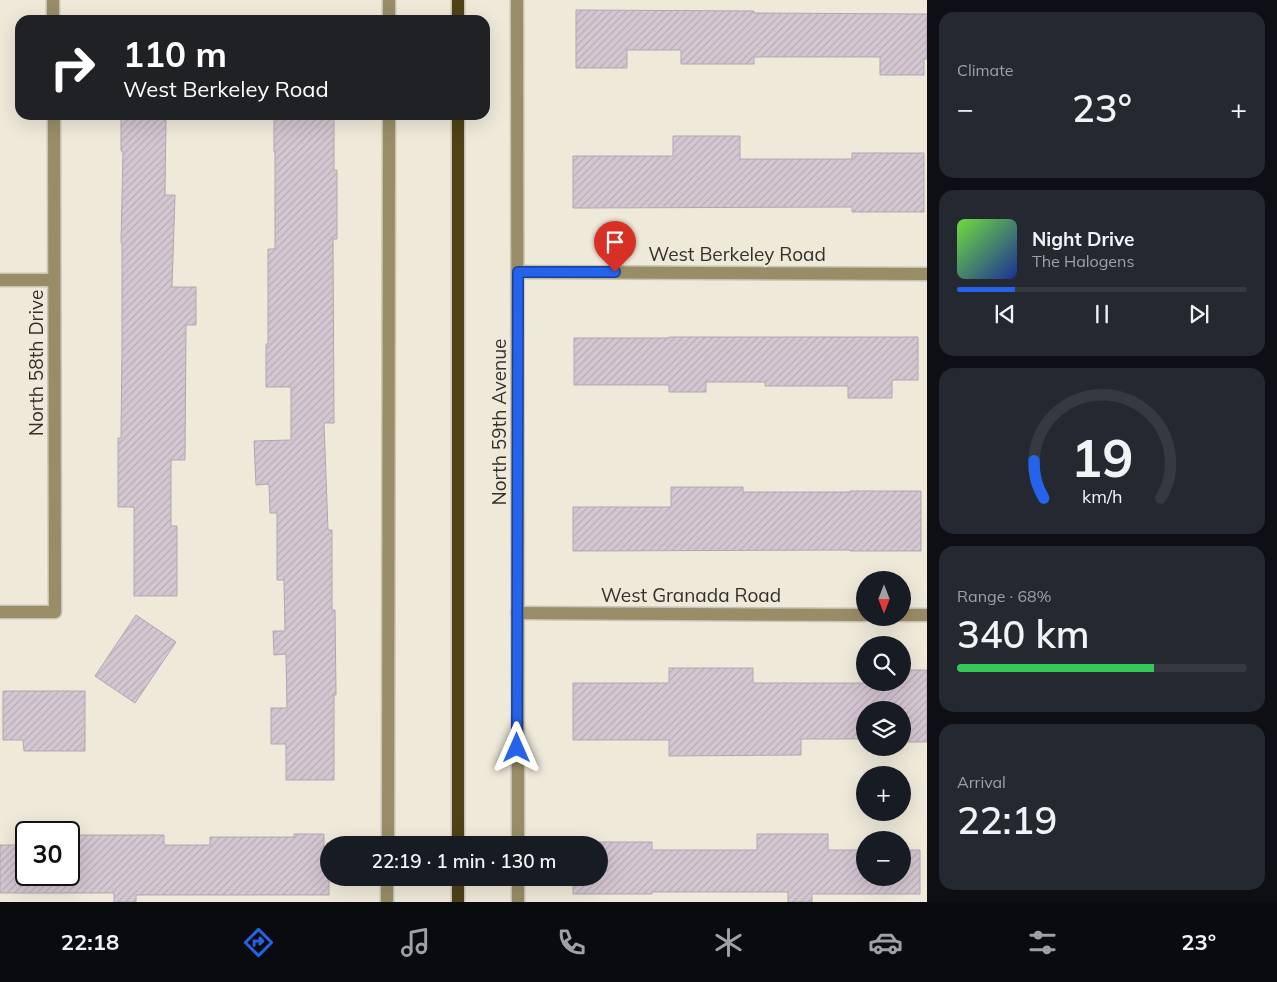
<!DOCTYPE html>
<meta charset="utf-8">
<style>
:root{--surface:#171b24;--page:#242831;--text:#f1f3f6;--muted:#9ea1a6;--line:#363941;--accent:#2563eb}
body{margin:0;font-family:Mulish,sans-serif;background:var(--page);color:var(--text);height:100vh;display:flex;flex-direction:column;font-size:19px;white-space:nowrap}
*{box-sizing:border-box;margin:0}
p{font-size:16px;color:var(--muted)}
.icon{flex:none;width:28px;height:28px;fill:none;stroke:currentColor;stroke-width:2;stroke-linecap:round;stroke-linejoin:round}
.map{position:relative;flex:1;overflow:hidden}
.details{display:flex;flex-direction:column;gap:12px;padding:12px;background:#0d0f14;width:350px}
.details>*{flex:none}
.hud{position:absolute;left:15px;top:15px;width:475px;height:105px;border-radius:15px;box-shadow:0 5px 20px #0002;background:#202124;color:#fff;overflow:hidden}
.needle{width:32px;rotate:180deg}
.tools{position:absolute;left:856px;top:571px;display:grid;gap:10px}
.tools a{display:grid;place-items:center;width:55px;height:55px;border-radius:50%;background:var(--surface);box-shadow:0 5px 20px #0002;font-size:25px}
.speed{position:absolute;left:15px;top:821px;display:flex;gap:10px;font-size:25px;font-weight:700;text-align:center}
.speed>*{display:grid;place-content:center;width:65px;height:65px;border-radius:50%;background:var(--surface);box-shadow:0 5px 20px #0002;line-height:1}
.speed .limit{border:2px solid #111;border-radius:8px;background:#fff;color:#111}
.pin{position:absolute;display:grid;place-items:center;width:42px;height:42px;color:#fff;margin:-51px -21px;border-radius:50% 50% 50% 0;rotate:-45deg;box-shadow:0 0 5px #0007}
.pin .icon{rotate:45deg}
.me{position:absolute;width:55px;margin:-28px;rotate:0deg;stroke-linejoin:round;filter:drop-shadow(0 0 4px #0008)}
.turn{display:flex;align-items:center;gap:18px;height:105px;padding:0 25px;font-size:22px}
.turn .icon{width:65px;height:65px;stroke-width:2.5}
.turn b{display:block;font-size:35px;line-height:42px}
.big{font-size:38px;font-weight:600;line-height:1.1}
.details .widget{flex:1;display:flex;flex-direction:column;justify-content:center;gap:8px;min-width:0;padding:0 18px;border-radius:15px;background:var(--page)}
.details .dial{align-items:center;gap:0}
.dial svg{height:130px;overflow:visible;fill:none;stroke:var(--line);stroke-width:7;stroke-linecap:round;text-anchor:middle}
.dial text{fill:var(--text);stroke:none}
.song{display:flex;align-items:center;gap:15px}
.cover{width:60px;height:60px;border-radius:8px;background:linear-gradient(135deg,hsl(100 70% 55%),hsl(230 70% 35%))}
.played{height:5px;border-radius:2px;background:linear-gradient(90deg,var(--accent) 20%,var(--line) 20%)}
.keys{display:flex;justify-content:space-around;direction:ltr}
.heat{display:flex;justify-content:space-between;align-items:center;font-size:28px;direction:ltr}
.charge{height:8px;border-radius:4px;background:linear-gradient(90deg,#34c759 68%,var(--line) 0)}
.trip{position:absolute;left:320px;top:836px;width:288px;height:50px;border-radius:25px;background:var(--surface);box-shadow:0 5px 20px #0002;font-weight:600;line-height:50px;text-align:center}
.tabs{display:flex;height:80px;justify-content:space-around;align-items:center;background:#090b0e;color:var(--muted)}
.tabs .icon{width:35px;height:35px}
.tabs .current{color:var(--accent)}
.tabs b{font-size:22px;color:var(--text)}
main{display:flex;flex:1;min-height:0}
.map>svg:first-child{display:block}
.building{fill:url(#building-hatch);stroke:#b3a6b1;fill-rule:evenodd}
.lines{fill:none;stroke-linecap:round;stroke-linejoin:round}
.minor-casing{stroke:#c9c4b6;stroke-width:15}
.major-casing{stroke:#c9c4b6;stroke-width:15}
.minor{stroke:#988d66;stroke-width:12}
.major{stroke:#4f4217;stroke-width:12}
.route-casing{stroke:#184099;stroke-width:12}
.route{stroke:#2563eb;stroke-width:9}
.labels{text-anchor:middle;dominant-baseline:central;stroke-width:4;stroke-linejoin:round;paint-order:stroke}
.street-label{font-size:19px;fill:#33312b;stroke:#eee9d9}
</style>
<main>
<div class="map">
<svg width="927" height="902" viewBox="0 0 927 902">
<defs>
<pattern id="building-hatch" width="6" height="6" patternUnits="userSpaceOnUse" patternTransform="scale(1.25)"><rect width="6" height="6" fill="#d5c7d2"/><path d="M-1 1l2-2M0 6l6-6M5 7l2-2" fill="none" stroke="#b7abb4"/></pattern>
</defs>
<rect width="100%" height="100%" fill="#eee9d9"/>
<g class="building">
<polygon points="576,10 754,11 754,13 927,14 927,59 924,59 924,75 880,75 880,57 754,57 754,64 681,64 681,50 627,50 627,68 576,68"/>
<polygon points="121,115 166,115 165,195 175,195 172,287 196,287 196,325 186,325 185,460 171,460 171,526 177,526 177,596 134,596 134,507 118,507 118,438 121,438 122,348 122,243 121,243 123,151 121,151"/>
<polygon points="274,115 334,115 334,170 337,170 337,239 333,239 334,423 324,423 328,530 332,530 332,610 335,610 336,695 334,695 334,780 286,780 286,744 271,744 271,708 287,708 286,654 274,655 273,631 285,631 284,580 277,580 277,513 270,513 269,484 256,485 254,441 291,440 291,387 266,387 266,344 268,344 268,249 275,249 275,152 274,152"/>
<polygon points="673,136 740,136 740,159 852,159 852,153 924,153 924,212 852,212 852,207 573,208 573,156 673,156"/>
<polygon points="669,337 918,337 918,380 892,380 892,398 848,398 848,386 765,386 765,382 706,382 706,392 669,392 669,385 574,385 574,338 669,338"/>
<polygon points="671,487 743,487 743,492 850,492 850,491 921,491 921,551 850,551 850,550 573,551 573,507 671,507"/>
<polygon points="136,615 176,642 135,703 95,676"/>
<polygon points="669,668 753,668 753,683 864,683 864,670 865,670 865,682 902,682 902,670 927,670 927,742 902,742 902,710 865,710 865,742 864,742 864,739 801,739 801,755 669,756 669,740 573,740 573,683 669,683"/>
<polygon points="3,691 85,691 85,751 24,751 23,740 3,740"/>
<path d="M21,828H72V835H164V845H210V837H294V834H324V846H329V895H136V902H114V893H0V845H21ZM26,832H69V875H26Z"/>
<polygon points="757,834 828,834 828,850 865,850 865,878 902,878 902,850 920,850 920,894 812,894 812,902 788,902 788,892 652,892 652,894 573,894 573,878 599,878 599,845 573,845 573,842 652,842 652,850 757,850"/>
</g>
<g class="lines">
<defs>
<g id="minor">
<polyline points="53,0 53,20"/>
<polyline points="517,0 518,845"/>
<polyline points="389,20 389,0"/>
<polyline points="518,272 927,274"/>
<polyline points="0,280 54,280"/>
<polyline points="0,612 55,612 54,115"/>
<polyline points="517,613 865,615"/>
<polyline points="902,615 927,615"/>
<polyline points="388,845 389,115"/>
<polyline points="518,878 518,902"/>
<polyline points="387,902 387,878"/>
</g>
<g id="major">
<polyline points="458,0 458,20"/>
<polyline points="458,115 458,845"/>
<polyline points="458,878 458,902"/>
</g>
</defs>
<use href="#minor" class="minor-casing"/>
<use href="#major" class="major-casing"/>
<use href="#minor" class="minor"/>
<use href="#major" class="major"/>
</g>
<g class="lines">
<defs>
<polyline id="route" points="517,748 518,272 615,272"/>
</defs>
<use href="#route" class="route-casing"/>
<use href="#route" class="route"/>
</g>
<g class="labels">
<g class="street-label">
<text x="737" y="254">West Berkeley Road</text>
<text transform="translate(36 363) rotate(-90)">North 58th Drive</text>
<text transform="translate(499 422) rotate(-90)">North 59th Avenue</text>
<text x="691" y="595">West Granada Road</text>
</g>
</g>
</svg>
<div class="tools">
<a><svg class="needle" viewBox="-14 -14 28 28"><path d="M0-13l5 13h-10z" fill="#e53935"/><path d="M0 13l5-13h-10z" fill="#9ea1a6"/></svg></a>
<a><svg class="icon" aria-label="search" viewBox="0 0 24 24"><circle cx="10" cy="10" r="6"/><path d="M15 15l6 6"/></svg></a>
<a><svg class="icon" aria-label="layers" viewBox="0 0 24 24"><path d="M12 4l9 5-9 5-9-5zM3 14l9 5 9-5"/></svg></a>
<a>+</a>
<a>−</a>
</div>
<div class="speed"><div class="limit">30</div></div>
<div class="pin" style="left:615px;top:272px;background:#d93025"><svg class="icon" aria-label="arrive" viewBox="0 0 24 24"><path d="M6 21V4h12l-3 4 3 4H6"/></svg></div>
<svg class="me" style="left:517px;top:748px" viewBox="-20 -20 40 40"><path d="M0-17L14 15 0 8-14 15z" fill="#2563eb" stroke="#fff" stroke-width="4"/></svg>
<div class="trip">22:19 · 1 min · 130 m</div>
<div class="hud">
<div class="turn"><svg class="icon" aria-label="right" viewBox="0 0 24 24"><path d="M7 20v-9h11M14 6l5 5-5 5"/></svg><div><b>110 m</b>West Berkeley Road</div></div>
</div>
</div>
<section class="details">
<div class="widget"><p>Climate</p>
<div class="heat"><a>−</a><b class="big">23°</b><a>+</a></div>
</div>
<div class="widget">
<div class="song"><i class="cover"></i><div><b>Night Drive</b><p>The Halogens</p></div></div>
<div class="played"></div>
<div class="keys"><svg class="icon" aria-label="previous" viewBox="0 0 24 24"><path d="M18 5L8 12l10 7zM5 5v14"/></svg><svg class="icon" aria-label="pause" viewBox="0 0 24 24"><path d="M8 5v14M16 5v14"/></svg><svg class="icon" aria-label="next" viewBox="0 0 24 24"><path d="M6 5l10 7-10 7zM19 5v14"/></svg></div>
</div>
<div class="widget dial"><svg viewBox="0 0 100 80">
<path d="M14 69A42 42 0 1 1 86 69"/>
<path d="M14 69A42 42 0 0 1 8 46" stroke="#2563eb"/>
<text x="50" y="56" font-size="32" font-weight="700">19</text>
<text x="50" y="72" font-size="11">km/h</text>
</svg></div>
<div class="widget"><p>Range · 68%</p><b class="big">340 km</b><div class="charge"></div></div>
<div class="widget"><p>Arrival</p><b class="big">22:19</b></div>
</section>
</main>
<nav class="tabs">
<b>22:18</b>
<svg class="icon current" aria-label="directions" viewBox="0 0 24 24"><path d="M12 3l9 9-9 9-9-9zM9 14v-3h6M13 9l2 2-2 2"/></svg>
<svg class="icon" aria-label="music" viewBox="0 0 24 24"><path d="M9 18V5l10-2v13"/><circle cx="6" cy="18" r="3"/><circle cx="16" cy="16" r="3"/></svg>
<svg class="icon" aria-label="phone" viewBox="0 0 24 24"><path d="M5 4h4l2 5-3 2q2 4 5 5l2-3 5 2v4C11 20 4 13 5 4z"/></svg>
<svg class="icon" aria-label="climate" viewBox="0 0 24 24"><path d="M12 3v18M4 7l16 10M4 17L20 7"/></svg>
<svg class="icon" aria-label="car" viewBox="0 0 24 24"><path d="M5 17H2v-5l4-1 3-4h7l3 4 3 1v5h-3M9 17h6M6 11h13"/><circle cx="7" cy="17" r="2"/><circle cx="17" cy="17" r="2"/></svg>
<svg class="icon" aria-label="filters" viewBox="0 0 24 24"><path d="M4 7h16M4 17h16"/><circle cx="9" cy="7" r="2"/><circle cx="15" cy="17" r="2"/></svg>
<b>23°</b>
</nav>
